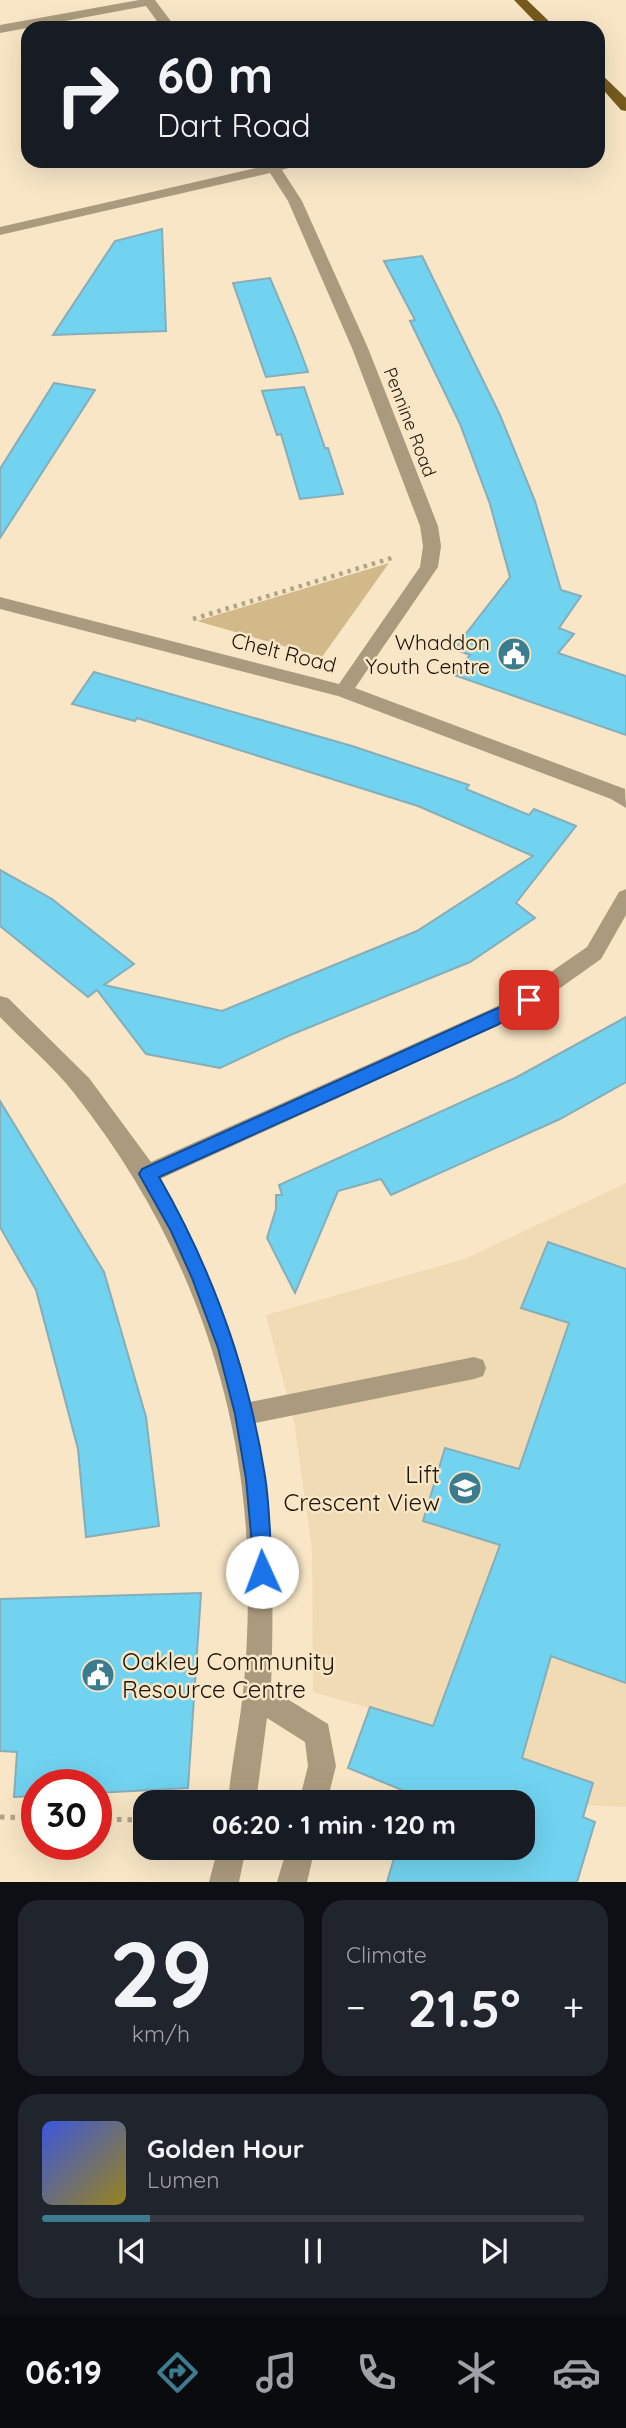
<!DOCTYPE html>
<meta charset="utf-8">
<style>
:root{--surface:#171b24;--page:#20242c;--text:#f1f3f6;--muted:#9ea1a6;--line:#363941;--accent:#3b7c8f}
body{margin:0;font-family:Quicksand,sans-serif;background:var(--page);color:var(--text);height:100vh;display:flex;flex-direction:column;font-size:26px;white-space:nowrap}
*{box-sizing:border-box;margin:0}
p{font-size:23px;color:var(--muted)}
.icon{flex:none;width:38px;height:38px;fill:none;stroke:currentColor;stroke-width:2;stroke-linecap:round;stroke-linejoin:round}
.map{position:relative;height:1882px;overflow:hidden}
.sheet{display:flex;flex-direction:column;gap:18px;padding:18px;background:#0d0f14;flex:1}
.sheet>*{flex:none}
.top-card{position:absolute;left:21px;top:21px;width:584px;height:147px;border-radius:21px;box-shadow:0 7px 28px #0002;background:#171b24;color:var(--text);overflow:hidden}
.speed{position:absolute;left:21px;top:1769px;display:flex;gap:14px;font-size:35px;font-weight:700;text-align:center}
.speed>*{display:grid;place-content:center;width:91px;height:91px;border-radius:50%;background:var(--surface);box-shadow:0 7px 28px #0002;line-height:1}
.speed .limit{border:10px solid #d22;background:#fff;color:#111}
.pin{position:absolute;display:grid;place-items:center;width:60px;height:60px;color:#fff;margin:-30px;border-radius:14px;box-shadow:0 4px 10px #0006}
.me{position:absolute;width:77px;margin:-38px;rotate:358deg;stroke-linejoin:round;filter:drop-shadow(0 0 5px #0008)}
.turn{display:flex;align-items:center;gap:24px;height:147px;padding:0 21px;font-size:32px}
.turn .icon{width:91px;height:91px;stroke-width:2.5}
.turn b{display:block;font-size:49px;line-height:60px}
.big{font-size:52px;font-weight:800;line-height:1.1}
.sheet .card{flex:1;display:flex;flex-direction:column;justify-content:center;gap:10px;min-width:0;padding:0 24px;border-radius:21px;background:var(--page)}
.sheet .dial{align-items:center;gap:0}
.dial b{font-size:91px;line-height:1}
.song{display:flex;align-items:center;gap:21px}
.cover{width:84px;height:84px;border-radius:10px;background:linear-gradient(135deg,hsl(230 70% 55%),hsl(50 70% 35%))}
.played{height:7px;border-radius:4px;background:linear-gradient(90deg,var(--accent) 20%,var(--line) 20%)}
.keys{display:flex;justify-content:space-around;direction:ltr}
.heat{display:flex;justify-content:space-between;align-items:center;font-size:38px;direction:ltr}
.sheet .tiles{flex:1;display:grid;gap:18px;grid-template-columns:1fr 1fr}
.card:last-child{grid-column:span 2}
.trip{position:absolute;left:133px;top:1790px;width:402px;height:70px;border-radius:21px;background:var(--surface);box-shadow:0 7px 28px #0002;font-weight:800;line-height:70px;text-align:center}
.dock{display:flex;height:112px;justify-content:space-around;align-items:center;background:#090b0e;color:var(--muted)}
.dock .icon{width:49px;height:49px}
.dock .current{color:var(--accent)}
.dock b{font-size:32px;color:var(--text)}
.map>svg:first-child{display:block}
.built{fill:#f0dbb4}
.green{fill:#d2b989}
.building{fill:#71d3f0;stroke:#86adba;stroke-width:2}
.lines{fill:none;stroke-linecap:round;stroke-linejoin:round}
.path-far1{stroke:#b1a389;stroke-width:4.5;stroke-dasharray:3.5 5;stroke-linecap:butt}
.path{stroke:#b1a389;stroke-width:5;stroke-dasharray:4.5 6;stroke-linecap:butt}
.minor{fill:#ab9b7e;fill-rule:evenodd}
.major{fill:#775a1d;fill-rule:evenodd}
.route{fill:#1a73e8;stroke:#114b97;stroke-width:2}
.labels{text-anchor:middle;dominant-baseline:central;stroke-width:5;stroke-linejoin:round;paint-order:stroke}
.far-street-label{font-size:18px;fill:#1c160a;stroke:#f8e6c6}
.poi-label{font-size:21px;fill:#1c160a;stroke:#f8e6c6;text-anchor:end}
.street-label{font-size:21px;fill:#1c160a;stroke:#f8e6c6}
.near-poi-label{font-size:24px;fill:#1c160a;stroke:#f8e6c6;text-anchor:end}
</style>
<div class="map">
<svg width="626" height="1882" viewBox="0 0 626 1882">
<rect width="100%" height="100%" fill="#f8e6c6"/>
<polygon class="built" points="626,1183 626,1807 586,1805 592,1783 433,1726 313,1692 312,1551 295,1426 266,1315 465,1259"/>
<polygon class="green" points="389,563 322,657 197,621"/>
<g class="building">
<polygon points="162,229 166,331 53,335 115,241"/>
<polygon points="422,256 500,415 535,501 561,590 581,596 559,628 574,634 558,653 626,676 626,735 454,675 470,655 454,649 510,577 490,504 460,424 410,321 415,320 384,261"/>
<polygon points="270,278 295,337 308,372 266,377 233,283"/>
<polygon points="54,383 95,390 0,538 0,469"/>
<polygon points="304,387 325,448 328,448 343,494 300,499 281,434 277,435 262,391"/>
<polygon points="94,672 352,746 469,785 466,789 529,815 534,809 576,826 516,903 535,918 470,962 288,1036 220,1068 146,1054 97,990 88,997 0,926 0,870 52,899 134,964 104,985 222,1011 417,931 533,856 418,806 137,718 135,721 72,704"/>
<polygon points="626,1017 626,1082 560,1119 391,1195 381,1179 338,1191 295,1293 267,1238 276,1209 276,1195 282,1195 279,1185 517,1077"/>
<polygon points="0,1101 104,1272 146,1417 159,1526 86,1537 78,1449 36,1290 0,1227"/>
<polygon points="548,1242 626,1269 626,1683 551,1656 522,1758 593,1783 583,1817 595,1822 577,1882 387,1882 397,1848 523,1848 523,1802 409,1802 412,1794 348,1768 370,1707 433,1726 500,1545 423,1521 445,1448 519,1469 569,1323 521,1308"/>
<polygon points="201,1593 188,1788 96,1793 96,1785 37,1785 37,1796 14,1797 17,1752 0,1751 0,1599"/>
</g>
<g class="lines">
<polyline class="path-far1" points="193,619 395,557"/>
<g class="path">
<polyline points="0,1817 37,1818"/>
<polyline points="96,1819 145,1820"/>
</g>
<g class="minor">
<polygon points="139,0 155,0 176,28 162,28 146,6 0,33 0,25"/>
<polygon points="262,161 312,161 282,170 302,201 368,348 438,526 441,546 438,567 355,688 625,789 626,808 611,799 338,696 0,609 0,597 339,684 420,567 423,546 420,526 352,348 288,201 270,173 0,235 0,227 265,166"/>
<path d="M626,889V915L601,959L525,1013L160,1179C198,1250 233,1322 250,1402L474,1357L483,1360L486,1368L483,1376L474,1379L255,1423C274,1512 274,1599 271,1689L328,1724L336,1766L327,1802H299L308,1766L305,1742L267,1718L256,1802H228C231,1766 239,1729 243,1693C247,1656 248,1618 248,1582C247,1401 186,1234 74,1093C53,1066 24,1042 0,1017V996L8,998L89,1078L151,1162L509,1001L587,947L619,892Z"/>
<polygon points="218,1848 246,1848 239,1882 209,1882"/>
<polygon points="287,1848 315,1848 307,1882 277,1882"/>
</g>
<g class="major">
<polygon points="514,0 527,0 556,28 541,28"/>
<polygon points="598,71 626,98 626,111 621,110 598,84"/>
</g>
</g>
<path class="route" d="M529,994L537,1000L535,1004L497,1025L159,1177C213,1271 248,1369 265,1476C270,1508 270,1540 272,1572L269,1578L262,1581L255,1578L246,1479L235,1414L218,1348L192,1278L171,1231L139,1174L142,1169Z"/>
<defs>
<symbol id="civic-disc" viewBox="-11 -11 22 22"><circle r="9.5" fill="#3b7c8f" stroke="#f8e6c6"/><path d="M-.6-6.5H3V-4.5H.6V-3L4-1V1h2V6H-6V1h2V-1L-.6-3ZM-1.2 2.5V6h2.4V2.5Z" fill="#fff"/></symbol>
<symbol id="school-disc" viewBox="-11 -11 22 22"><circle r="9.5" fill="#3b7c8f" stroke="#f8e6c6"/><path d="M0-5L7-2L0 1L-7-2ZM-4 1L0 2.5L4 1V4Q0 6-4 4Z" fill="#fff"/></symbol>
</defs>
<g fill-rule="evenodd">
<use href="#civic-disc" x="495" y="635" width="38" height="38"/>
<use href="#school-disc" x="446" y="1469" width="38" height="38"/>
<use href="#civic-disc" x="79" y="1656" width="38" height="38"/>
</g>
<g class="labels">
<g class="far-street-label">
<text transform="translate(410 422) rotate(69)">Pennine Road</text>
</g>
<g class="poi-label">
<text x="490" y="642">Whaddon<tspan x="490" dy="24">Youth Centre</tspan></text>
</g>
<g class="street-label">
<text transform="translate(284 652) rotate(14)">Chelt Road</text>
</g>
<g class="near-poi-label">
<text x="440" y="1474">Lift<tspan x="440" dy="28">Crescent View</tspan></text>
<text x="122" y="1661" text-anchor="start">Oakley Community<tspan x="122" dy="28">Resource Centre</tspan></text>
</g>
</g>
</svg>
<div class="speed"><div class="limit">30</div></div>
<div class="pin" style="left:529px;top:1000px;background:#d93025"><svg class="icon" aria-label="arrive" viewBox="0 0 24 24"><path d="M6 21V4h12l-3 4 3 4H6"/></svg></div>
<svg class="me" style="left:262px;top:1572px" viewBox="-20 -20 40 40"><circle r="19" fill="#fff"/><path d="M0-13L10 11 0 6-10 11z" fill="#1a73e8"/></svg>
<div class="trip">06:20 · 1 min · 120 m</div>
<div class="top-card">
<div class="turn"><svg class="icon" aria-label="right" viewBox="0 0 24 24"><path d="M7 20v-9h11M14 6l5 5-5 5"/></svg><div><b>60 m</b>Dart Road</div></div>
</div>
</div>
<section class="sheet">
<div class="tiles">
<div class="card dial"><b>29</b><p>km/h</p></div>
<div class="card"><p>Climate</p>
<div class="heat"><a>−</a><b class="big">21.5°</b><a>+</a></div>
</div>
<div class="card">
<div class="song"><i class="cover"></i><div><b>Golden Hour</b><p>Lumen</p></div></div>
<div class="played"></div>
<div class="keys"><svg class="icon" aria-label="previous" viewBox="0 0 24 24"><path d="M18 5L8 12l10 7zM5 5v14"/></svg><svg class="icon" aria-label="pause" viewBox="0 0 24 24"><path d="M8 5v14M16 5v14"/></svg><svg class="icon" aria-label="next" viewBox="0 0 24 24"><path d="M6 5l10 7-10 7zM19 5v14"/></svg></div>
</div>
</div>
</section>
<nav class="dock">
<b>06:19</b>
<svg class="icon current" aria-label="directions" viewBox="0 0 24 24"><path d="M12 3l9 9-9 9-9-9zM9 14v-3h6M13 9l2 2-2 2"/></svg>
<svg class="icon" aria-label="music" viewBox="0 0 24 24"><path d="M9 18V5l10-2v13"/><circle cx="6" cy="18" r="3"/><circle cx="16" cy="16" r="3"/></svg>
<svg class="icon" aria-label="phone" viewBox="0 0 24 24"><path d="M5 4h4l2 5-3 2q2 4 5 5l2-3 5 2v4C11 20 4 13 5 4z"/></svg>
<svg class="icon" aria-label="climate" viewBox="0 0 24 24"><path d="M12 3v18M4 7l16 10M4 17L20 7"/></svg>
<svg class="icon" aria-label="car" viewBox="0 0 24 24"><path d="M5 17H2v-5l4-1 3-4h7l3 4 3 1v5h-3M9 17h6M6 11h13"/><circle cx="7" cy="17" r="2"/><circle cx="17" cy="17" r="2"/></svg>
</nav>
